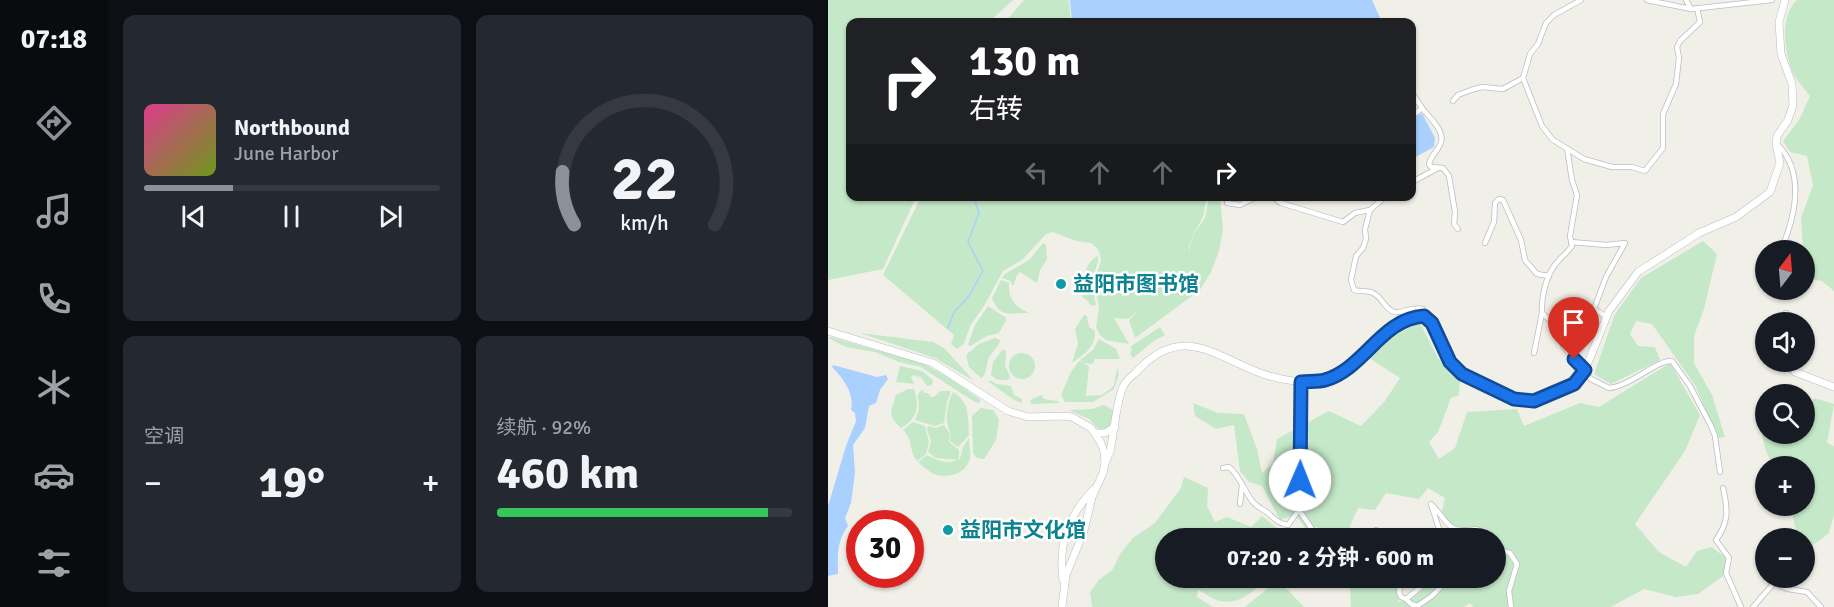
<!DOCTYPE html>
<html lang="zh">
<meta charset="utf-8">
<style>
:root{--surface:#171b24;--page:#242831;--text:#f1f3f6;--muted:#9ea1a6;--line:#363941;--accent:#8c9099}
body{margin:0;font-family:Signika,"Noto Sans SC",sans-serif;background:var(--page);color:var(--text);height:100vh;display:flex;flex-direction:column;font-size:22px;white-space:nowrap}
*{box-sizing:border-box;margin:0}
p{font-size:20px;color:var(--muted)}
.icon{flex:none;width:33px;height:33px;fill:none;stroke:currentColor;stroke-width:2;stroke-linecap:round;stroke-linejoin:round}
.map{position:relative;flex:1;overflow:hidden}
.sheet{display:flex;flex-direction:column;gap:15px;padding:15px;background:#0d0f14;width:720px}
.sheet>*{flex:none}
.hud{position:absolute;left:18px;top:18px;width:570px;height:183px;border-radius:12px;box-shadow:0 2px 4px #0004;background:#202124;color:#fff;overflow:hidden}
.needle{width:39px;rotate:16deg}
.fabs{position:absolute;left:927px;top:240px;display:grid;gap:12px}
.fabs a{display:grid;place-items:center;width:60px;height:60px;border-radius:50%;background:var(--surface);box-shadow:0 2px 4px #0004;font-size:30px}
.speed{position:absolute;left:18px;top:510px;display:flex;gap:12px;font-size:30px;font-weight:700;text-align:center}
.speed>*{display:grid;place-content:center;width:78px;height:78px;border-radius:50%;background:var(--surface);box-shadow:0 2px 4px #0004;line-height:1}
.speed .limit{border:9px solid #d22;background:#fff;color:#111}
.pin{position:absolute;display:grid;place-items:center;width:51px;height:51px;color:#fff;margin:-62px -26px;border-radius:50% 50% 50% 0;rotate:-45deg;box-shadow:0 0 6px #0007}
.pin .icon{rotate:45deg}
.me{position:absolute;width:66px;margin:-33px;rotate:1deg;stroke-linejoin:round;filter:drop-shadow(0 0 4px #0008)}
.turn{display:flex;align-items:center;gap:21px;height:126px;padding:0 24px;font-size:27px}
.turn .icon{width:78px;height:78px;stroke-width:2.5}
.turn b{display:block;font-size:42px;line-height:51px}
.lanes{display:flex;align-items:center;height:57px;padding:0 24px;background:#0003;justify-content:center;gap:30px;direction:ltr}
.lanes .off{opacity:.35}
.big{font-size:45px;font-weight:700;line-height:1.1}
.sheet .card{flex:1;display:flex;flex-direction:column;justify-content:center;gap:9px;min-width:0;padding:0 21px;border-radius:12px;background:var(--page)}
.sheet .dial{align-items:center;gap:0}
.dial svg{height:156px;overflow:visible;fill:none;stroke:var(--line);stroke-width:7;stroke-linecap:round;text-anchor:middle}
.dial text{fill:var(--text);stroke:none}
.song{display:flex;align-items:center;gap:18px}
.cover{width:72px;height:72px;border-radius:9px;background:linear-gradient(135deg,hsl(330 70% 55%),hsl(80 70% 35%))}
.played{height:6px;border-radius:3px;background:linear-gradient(90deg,var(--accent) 30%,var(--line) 30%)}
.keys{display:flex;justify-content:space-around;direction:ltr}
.heat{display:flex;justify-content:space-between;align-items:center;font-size:33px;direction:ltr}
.charge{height:9px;border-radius:4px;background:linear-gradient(90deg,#34c759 92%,var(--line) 0)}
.sheet .tiles{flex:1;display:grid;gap:15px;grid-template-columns:repeat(2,1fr)}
.trip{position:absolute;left:327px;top:528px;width:351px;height:60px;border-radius:30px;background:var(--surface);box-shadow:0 2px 4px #0004;font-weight:700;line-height:60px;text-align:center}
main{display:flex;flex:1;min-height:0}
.tab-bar{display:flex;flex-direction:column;width:108px;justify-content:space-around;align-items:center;background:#090b0e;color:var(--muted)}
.tab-bar .icon{width:42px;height:42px}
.tab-bar .current{color:var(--accent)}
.tab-bar b{font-size:27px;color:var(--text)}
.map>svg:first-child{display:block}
.green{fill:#c4e8c8}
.water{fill:#a9d0ff}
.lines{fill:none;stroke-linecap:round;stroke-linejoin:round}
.stream{stroke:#a9d0ff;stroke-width:1.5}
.street-casing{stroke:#babcc1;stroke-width:6}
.secondary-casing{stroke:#bbbdc3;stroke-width:8}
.street{stroke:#fff;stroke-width:4.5}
.secondary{stroke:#fff;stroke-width:7}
.route-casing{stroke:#114b97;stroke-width:15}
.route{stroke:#1a73e8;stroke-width:10}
.culture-dot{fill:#0f9aa8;stroke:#fff;stroke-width:2}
.labels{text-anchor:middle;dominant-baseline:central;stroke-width:5;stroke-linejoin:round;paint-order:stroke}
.culture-label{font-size:21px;font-weight:bold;fill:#0d838f;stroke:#fff;text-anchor:start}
</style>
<main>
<nav class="tab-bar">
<b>07:18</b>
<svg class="icon current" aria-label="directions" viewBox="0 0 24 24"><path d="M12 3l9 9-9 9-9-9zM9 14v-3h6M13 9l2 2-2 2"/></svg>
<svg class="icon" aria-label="music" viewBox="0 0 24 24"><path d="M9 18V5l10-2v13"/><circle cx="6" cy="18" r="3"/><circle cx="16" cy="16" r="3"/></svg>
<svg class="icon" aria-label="phone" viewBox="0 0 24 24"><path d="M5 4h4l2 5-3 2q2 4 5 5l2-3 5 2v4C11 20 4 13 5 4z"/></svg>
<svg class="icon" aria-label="climate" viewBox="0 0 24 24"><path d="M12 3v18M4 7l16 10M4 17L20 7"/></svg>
<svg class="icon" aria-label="car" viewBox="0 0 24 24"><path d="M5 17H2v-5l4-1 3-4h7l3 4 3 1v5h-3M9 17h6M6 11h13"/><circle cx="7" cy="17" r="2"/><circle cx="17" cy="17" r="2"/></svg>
<svg class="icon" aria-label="filters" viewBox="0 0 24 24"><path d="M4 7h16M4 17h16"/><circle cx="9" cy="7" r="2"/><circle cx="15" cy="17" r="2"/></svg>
</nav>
<section class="sheet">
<div class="tiles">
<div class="card">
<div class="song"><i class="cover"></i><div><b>Northbound</b><p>June Harbor</p></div></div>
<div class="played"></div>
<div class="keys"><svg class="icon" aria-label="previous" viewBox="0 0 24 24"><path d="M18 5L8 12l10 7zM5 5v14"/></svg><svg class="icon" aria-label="pause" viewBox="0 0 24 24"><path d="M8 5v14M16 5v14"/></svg><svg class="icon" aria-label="next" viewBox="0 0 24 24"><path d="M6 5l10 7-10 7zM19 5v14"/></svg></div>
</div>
<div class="card dial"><svg viewBox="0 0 100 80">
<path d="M14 69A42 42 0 1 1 86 69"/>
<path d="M14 69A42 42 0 0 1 8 42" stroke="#8c9099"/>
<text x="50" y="56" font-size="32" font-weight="700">22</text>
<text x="50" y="72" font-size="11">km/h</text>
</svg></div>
<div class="card"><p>空调</p>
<div class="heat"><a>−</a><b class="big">19°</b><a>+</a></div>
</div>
<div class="card"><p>续航 · 92%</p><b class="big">460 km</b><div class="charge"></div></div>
</div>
</section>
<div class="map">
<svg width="1006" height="607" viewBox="0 0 1006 607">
<rect width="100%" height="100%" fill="#f1f0e8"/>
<g class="green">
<polygon points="0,0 185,0 161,22 22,22 22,196 88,197 55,269 0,280"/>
<polygon points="196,0 241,0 243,22 177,22"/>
<path d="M969,0H1006V291L994,281L977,278L973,218L985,185L979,156L962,152L955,141L971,120L982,96C976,88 966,78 963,68C956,47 952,16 969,0Z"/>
<polygon points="93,197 379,197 375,217 366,233 360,248 363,253 361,248 366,234 377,218 381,197 392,197 395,229 391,251 383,272 372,290 307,338 301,320 313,309 300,319 286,318 281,306 286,318 301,344 278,340 272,335 268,327 271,306 266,281 273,261 272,254 269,248 263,243 248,241 225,232 218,234 195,259 175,271 156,306 142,326 136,344 129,349 123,344 126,335 55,275"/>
<polygon points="875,241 889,254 876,309 866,336 866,363 884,395 897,437 890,438 867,385 824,324 808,321 802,334 810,346 827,347 832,360 783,384 766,374 787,314 813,278"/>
<polygon points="215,243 218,245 219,259 212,270 209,283 192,272 189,275 185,286 182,281 174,278 177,274 201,260"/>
<path d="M270,256V262L263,283L268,305L263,306L259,300L254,297C259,282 253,264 270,256Z"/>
<path d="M173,280L181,283C180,299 187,307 201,313C182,312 173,320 164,298Z"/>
<polygon points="160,306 178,318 178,320 171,333 159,336 142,346 140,345 147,325"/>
<path d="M256,315L259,316L261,327L267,331C268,347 256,354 244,363L250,343L247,329Z"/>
<polygon points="592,323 610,358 632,379 631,395 623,398 610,432 601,442 611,459 627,448 639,412 689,409 696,426 752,403 771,407 842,363 872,415 857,451 807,524 831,552 858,567 869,551 884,547 899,559 895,576 870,594 848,597 816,589 783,607 645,607 642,603 636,607 523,607 522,586 502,578 577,578 570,602 587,596 606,578 668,578 668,538 628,538 630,530 613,515 617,498 600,488 591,499 558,493 547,510 530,508 517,538 496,538 489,527 477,528 468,515 452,520 434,486 421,482 412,471 406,425 388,429 367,416 365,403 390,413 416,414 429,449 434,473 445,463 449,439 501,411 533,426 557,401 572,378 541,358 559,339"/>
<polygon points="332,327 337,335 327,340 305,358 302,354 304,350 302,347"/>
<polygon points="32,333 105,342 116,348 146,381 107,358"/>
<polygon points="2,337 94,363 117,375 153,400 150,403 145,401 93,367 71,362 47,352 18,347 0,338"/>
<polygon points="167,338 172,340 171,344 161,357 156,376 153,378 141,367 138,355 151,344"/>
<polygon points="271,339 288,349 292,359 267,359 265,364 255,363 252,360 265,350"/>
<path d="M175,349L178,351L177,365L182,377L180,380C173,381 168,380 163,375L165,362Z"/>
<circle cx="194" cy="366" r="13"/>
<polygon points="251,361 261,366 258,396 274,395 286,386 289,368 291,374 286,389 265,402 237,402 233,395 243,372"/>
<polygon points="72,366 94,371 105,380 104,385 99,386 92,376 90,377 85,375 83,377 86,384 68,382"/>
<polygon points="162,380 168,384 183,386 186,395 194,399 194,403 186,400 161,382"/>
<path d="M80,389H86C92,407 89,419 73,428C59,415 63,412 68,395Z"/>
<polygon points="95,389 96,393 100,393 103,397 106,397 112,391 123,391 119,402 116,423 107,426 87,420 91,409 90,394"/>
<path d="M125,392C142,402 140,417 141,435L130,447L122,441C124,433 120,429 119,421C118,412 121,400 125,392Z"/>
<polygon points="213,395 216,399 229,401 232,403 203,404 202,400"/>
<path d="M986,398L1006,404L999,443L1006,446V515L1001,533L977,551L976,538H970L962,506H976V466H946C931,444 933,424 937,399L938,434H976L977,409Z"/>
<polygon points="276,405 285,410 284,424 280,429 272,431 261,419 241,410 264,409"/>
<polygon points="153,408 165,410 171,419 168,440 156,459 149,458 145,453 144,416"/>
<path d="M85,422L97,426L101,442L98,454L89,461C80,449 86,441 75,430Z"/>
<polygon points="116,425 122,434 121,442 131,450 131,458 129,460 108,458 100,452 103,441 99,429 100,426 107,428"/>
<path d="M141,438C141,444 143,452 142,458C139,474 119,479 106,474C100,471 95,466 90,462L99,455C110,461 121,465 132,459L135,447Z"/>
<path d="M356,477L380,488L379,506L387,522L399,517L423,527L434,516L456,534L458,538H338V578H439C426,591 412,605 392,601C385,600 377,593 370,590L369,597L385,607H264L262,592L271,580L285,569L292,554L305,538L327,523L353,488Z"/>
<polygon points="453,583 476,607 417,607 439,589"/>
</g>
<g class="water">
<polygon points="242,0 544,0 553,20 553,22 244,22"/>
<polygon points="594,113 607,138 606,147 584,159 584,119"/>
<path d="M5,365L49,377L58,375L60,379L52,390L48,403L41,406L37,428L25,445L27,473L23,503L17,518L20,526C8,542 10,556 10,574L0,576V506L18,446L28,421L27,413L23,410C27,394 15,378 4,367Z"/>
</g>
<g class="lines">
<polyline class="stream" points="120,328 126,312 141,296 155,271 140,242 151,213 145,196"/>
<defs>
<g id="street">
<polyline points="753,0 726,15 718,23 710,44 702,54 695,78 714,126 725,140 756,159 784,167 804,167 817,171 835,148 835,114 848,84 851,58 849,47 852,41 872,22 869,8"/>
<polyline points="819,0 863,9"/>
<polyline points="858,0 863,9 944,0"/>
<polyline points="584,93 594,108 584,116"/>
<polyline points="625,101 630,95 643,90 654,87 675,89 695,78"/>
<path d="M594,108C600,116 617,131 613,142C611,150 603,155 601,164L603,167L615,168L621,176L627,212L626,224L630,229"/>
<path d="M950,145C978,174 967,217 953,250"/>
<path d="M739,148L744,180L749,195L742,236L744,246C739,253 732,258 727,265C718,276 713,298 714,313L726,324L736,347L763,379L781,388C803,386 830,359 844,361L862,386L883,426L887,436L892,472"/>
<polyline points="584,182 610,168"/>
<polyline points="443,196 453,203 515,222 527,213 542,210 558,196"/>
<polyline points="399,203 412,205 430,196"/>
<path d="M542,210L537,229L538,239L535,248L528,256L523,280L526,290C532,292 539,290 545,293C554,297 557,309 566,312C575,314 582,306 595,309L596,316"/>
<polyline points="743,242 778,245 797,243 778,277 766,309 779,317"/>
<polyline points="657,243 666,222 667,203 671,199 675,200 693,240 697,260 709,274 721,276"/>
<polyline points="958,313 960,322"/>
<polyline points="706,353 714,313"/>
<polyline points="950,362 967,372"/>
<path d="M395,468L401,467C412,476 416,491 425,502C429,507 435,509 440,513C448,520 450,523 460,525L471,510L474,489L471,463L473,382"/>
<path d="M895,488C900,509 901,522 888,540L901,558L898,573L913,607"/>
<polyline points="412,504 414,485"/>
<polyline points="471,510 490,538"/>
<polyline points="543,538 548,530 560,538"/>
<path d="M614,538L603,504C623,524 618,534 649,529"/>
<polyline points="668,548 682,553 689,564 681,591 683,607"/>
<polyline points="574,578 571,592 573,597 578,599 604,578"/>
<polyline points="578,599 583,604 589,606 604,596 621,578"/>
<polyline points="925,607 946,583 960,589 979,592 993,607"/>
</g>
<g id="secondary">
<polyline points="0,331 105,363 180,411 200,417 235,416 244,417 263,428 273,443 276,452 277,463 275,473 264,497 256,531 238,575 234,607"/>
<polyline points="967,372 1006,387"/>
<polyline points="267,433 277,433 287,427"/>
<path d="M277,463L282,452C285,438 289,396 296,385C299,379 307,374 311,369C353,326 383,353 427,371C446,379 474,384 494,381C535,374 552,320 596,316L604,323L622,362L634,374L686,399L706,401L746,384L755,375L781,311L810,272L871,233L908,217L942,192L952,163L948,144L949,136L960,120L965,105L964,84L953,54L951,22L957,0"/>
<path d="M235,580C230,544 240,516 265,490"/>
</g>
</defs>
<use href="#street" class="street-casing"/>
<use href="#secondary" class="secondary-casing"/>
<use href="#street" class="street"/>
<use href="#secondary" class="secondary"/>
</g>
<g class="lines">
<defs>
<path id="route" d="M472,480L473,382C480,381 490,382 497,380C536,369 553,319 596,316L604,323L622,362L634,374L686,399L706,401L746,384L757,370L746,359"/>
</defs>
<use href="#route" class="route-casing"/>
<use href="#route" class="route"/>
</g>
<g class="culture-dot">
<circle cx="233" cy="284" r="6"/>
<circle cx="120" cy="530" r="6"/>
</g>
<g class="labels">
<g class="culture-label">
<text x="245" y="284">益阳市图书馆</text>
<text x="132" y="530">益阳市文化馆</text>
</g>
</g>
</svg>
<div class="fabs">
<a><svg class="needle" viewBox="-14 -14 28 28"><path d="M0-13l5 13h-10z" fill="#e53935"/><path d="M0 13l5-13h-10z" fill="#9ea1a6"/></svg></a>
<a><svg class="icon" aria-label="sound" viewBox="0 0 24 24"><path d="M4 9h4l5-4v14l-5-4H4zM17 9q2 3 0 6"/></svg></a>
<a><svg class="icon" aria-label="search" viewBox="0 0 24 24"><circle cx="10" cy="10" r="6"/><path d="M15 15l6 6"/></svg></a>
<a>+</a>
<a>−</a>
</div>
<div class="speed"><div class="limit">30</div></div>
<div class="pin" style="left:746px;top:359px;background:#d93025"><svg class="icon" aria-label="arrive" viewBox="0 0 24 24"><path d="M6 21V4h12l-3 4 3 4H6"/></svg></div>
<svg class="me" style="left:472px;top:480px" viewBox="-20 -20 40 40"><circle r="19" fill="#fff"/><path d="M0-13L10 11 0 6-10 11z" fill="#1a73e8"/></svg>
<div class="trip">07:20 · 2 分钟 · 600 m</div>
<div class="hud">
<div class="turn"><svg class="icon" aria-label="right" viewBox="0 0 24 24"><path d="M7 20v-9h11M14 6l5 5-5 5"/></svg><div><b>130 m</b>右转</div></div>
<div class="lanes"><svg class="icon off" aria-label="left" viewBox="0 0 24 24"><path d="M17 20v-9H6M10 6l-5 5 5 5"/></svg><svg class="icon off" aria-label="ahead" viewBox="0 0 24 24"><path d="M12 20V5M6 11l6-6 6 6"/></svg><svg class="icon off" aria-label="ahead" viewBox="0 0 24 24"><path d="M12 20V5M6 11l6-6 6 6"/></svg><svg class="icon" aria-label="right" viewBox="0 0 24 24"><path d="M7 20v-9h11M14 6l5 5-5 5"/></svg></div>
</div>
</div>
</main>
